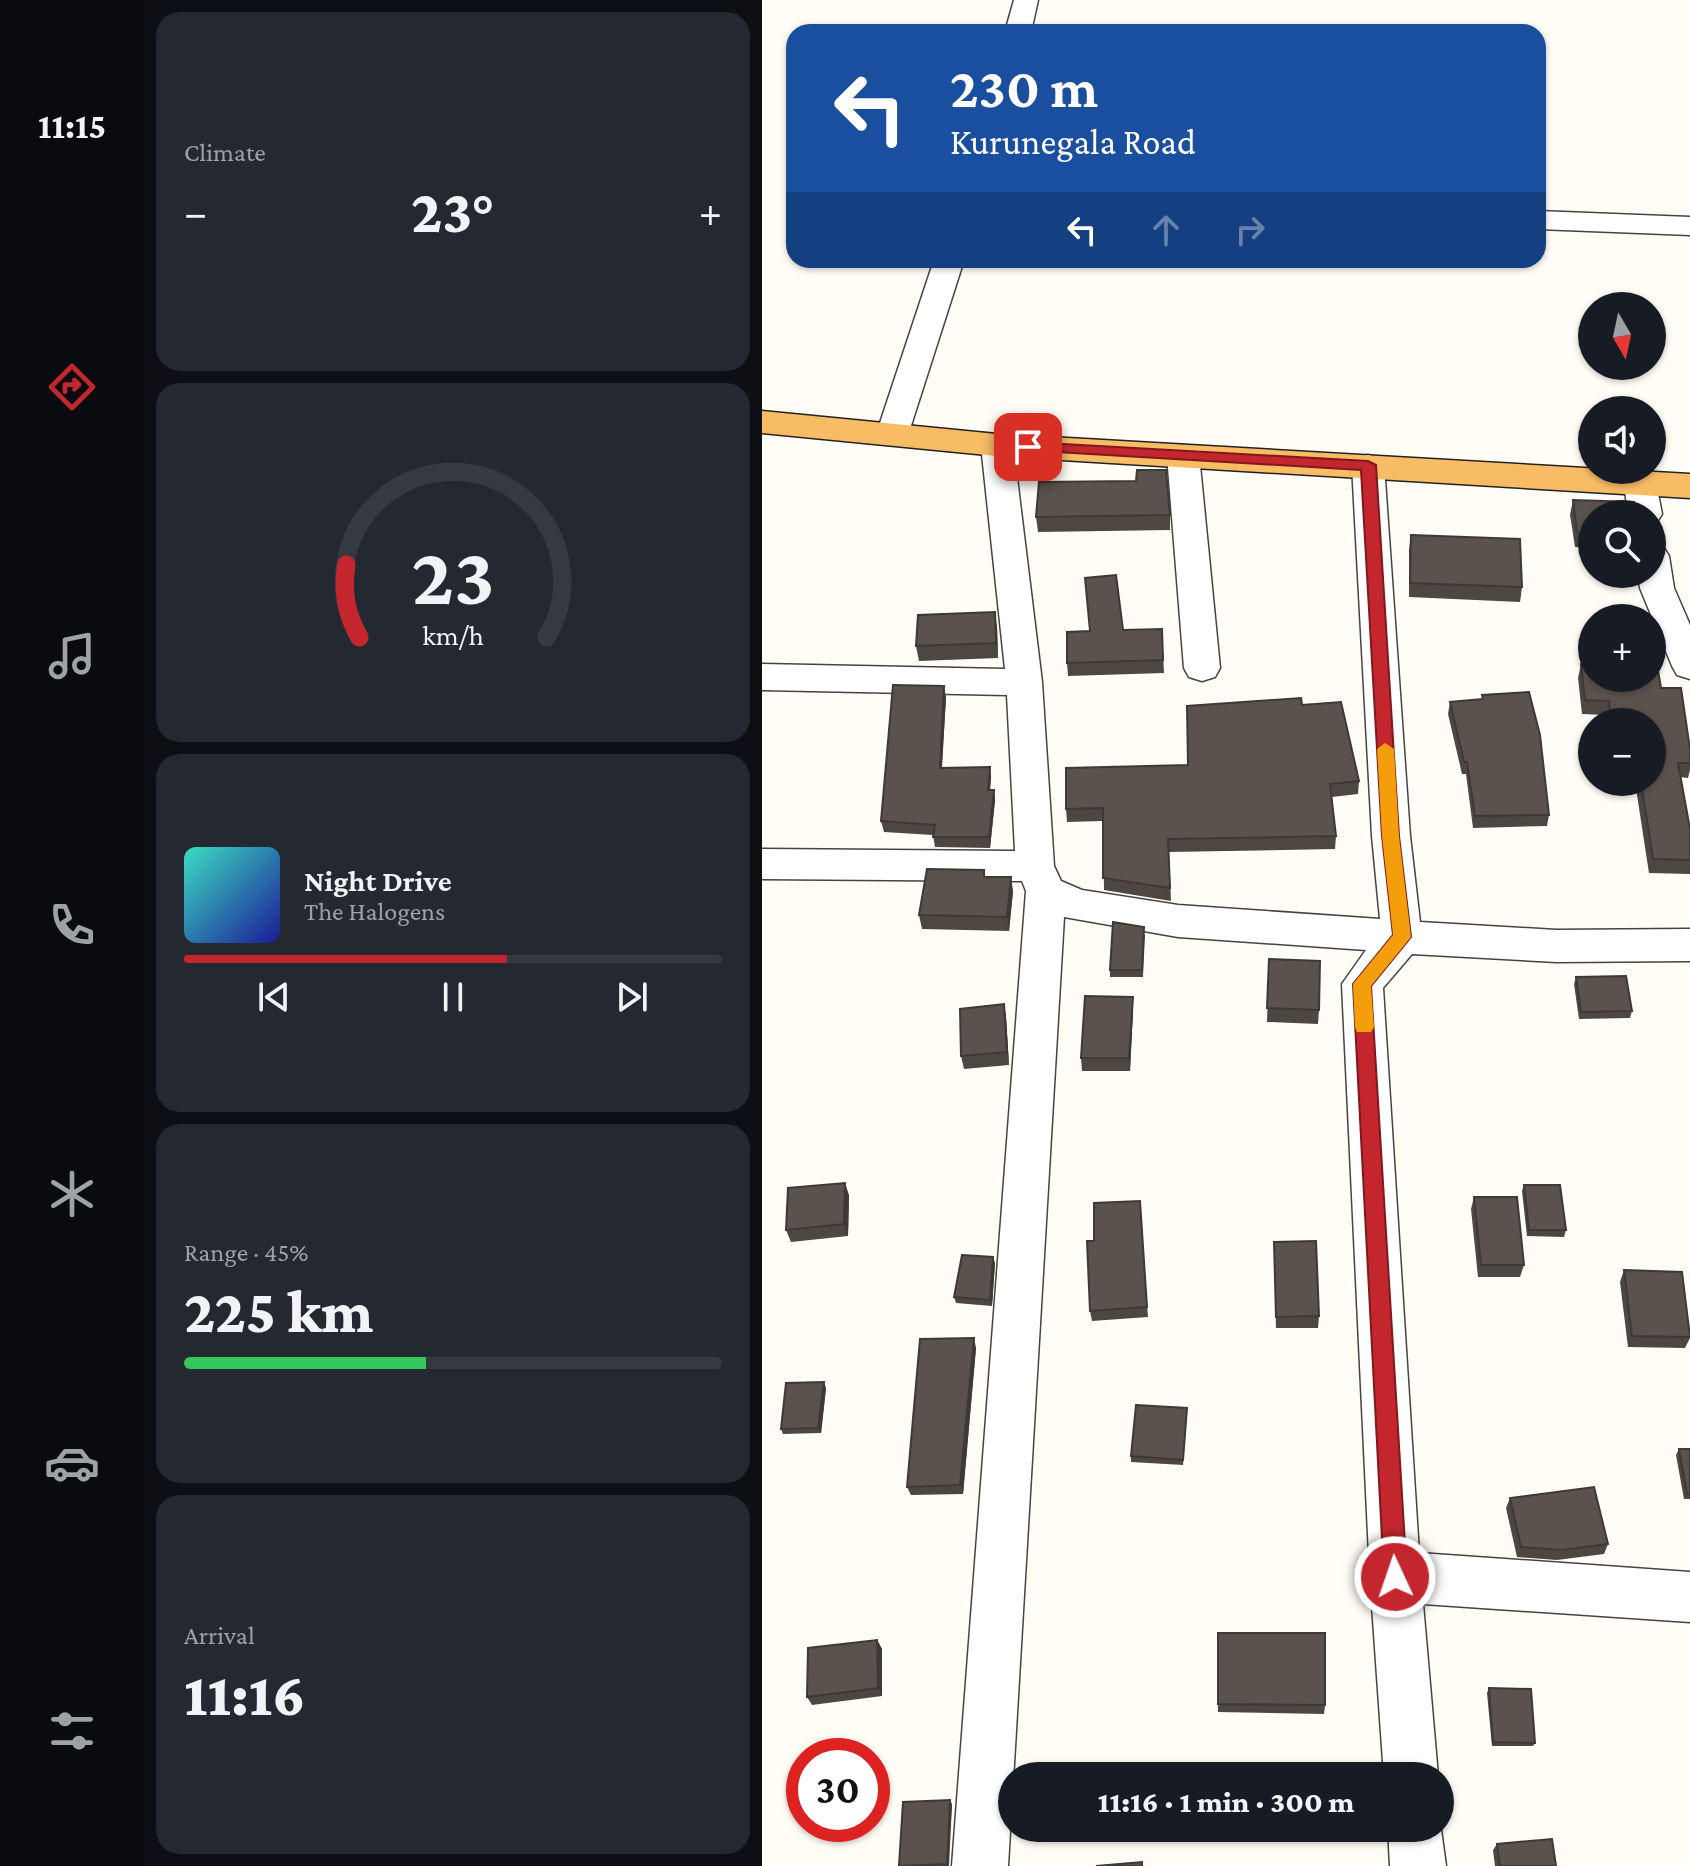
<!DOCTYPE html>
<meta charset="utf-8">
<style>
:root{--surface:#171b24;--page:#242831;--text:#f1f3f6;--muted:#9ea1a6;--line:#363941;--accent:#c4262e}
body{margin:0;font-family:"Crimson Pro",serif;background:var(--page);color:var(--text);height:100vh;display:flex;flex-direction:column;font-size:30px;white-space:nowrap}
*{box-sizing:border-box;margin:0}
p{font-size:26px;color:var(--muted)}
.icon{flex:none;width:44px;height:44px;fill:none;stroke:currentColor;stroke-width:2;stroke-linecap:round;stroke-linejoin:round}
.map{position:relative;flex:1;overflow:hidden}
.panel{display:flex;flex-direction:column;gap:12px;padding:12px;background:#0d0f14;width:618px}
.panel>*{flex:none}
.top-card{position:absolute;left:24px;top:24px;width:760px;height:244px;border-radius:24px;box-shadow:0 2px 6px #0004;background:#1a4fa0;color:#fff;overflow:hidden}
.needle{width:52px;rotate:171deg}
.fabs{position:absolute;left:816px;top:292px;display:grid;gap:16px}
.fabs a{display:grid;place-items:center;width:88px;height:88px;border-radius:50%;background:var(--surface);box-shadow:0 2px 6px #0004;font-size:40px}
.speed{position:absolute;left:24px;top:1738px;display:flex;gap:16px;font-size:40px;font-weight:700;text-align:center}
.speed>*{display:grid;place-content:center;width:104px;height:104px;border-radius:50%;background:var(--surface);box-shadow:0 2px 6px #0004;line-height:1}
.speed .limit{border:12px solid #d22;background:#fff;color:#111}
.pin{position:absolute;display:grid;place-items:center;width:68px;height:68px;color:#fff;margin:-34px;border-radius:16px;box-shadow:0 4px 12px #0006}
.me{position:absolute;width:88px;margin:-44px;rotate:357deg;stroke-linejoin:round;filter:drop-shadow(0 0 6px #0008)}
.turn{display:flex;align-items:center;gap:28px;height:168px;padding:0 32px;font-size:36px}
.turn .icon{width:104px;height:104px;stroke-width:2.5}
.turn b{display:block;font-size:56px;line-height:68px}
.lanes{display:flex;align-items:center;height:76px;padding:0 32px;background:#0003;justify-content:center;gap:40px;direction:ltr}
.lanes .off{opacity:.35}
.big{font-size:60px;font-weight:800;line-height:1.1}
.panel .tile{flex:1;display:flex;flex-direction:column;justify-content:center;gap:12px;min-width:0;padding:0 28px;border-radius:24px;background:var(--page)}
.panel .dial{align-items:center;gap:0}
.dial svg{height:208px;overflow:visible;fill:none;stroke:var(--line);stroke-width:7;stroke-linecap:round;text-anchor:middle}
.dial text{fill:var(--text);stroke:none}
.song{display:flex;align-items:center;gap:24px}
.cover{width:96px;height:96px;border-radius:12px;background:linear-gradient(135deg,hsl(170 70% 55%),hsl(240 70% 35%))}
.played{height:8px;border-radius:4px;background:linear-gradient(90deg,var(--accent) 60%,var(--line) 60%)}
.keys{display:flex;justify-content:space-around;direction:ltr}
.heat{display:flex;justify-content:space-between;align-items:center;font-size:44px;direction:ltr}
.charge{height:12px;border-radius:6px;background:linear-gradient(90deg,#34c759 45%,var(--line) 0)}
.trip{position:absolute;left:236px;top:1762px;width:456px;height:80px;border-radius:40px;background:var(--surface);box-shadow:0 2px 6px #0004;font-weight:800;line-height:80px;text-align:center}
main{display:flex;flex:1;min-height:0}
.dock{display:flex;flex-direction:column;width:144px;justify-content:space-around;align-items:center;background:#090b0e;color:var(--muted)}
.dock .icon{width:56px;height:56px}
.dock .selected{color:var(--accent)}
.dock b{font-size:36px;color:var(--text)}
.map>svg:first-child{display:block}
.lines{fill:none;stroke-linecap:round;stroke-linejoin:round}
.minor-casing{stroke:#444;stroke-width:3}
.trunk-casing{stroke:#222;stroke-width:3}
.minor{fill:#fff;fill-rule:evenodd}
.trunk{fill:#f7bc64;fill-rule:evenodd}
.wall{fill:#4d4742}
.shaded-wall{fill:#3f3936}
.building{fill:#5a524d;stroke:#3f3936;stroke-width:2}
.route{fill:#c4262e;stroke:#7f191e;stroke-width:2}
.slow{fill:#f59e0b}
</style>
<main>
<nav class="dock">
<b>11:15</b>
<svg class="icon selected" aria-label="directions" viewBox="0 0 24 24"><path d="M12 3l9 9-9 9-9-9zM9 14v-3h6M13 9l2 2-2 2"/></svg>
<svg class="icon" aria-label="music" viewBox="0 0 24 24"><path d="M9 18V5l10-2v13"/><circle cx="6" cy="18" r="3"/><circle cx="16" cy="16" r="3"/></svg>
<svg class="icon" aria-label="phone" viewBox="0 0 24 24"><path d="M5 4h4l2 5-3 2q2 4 5 5l2-3 5 2v4C11 20 4 13 5 4z"/></svg>
<svg class="icon" aria-label="climate" viewBox="0 0 24 24"><path d="M12 3v18M4 7l16 10M4 17L20 7"/></svg>
<svg class="icon" aria-label="car" viewBox="0 0 24 24"><path d="M5 17H2v-5l4-1 3-4h7l3 4 3 1v5h-3M9 17h6M6 11h13"/><circle cx="7" cy="17" r="2"/><circle cx="17" cy="17" r="2"/></svg>
<svg class="icon" aria-label="filters" viewBox="0 0 24 24"><path d="M4 7h16M4 17h16"/><circle cx="9" cy="7" r="2"/><circle cx="15" cy="17" r="2"/></svg>
</nav>
<section class="panel">
<div class="tile"><p>Climate</p>
<div class="heat"><a>−</a><b class="big">23°</b><a>+</a></div>
</div>
<div class="tile dial"><svg viewBox="0 0 100 80">
<path d="M14 69A42 42 0 1 1 86 69"/>
<path d="M14 69A42 42 0 0 1 9 41" stroke="#c4262e"/>
<text x="50" y="56" font-size="32" font-weight="700">23</text>
<text x="50" y="72" font-size="11">km/h</text>
</svg></div>
<div class="tile">
<div class="song"><i class="cover"></i><div><b>Night Drive</b><p>The Halogens</p></div></div>
<div class="played"></div>
<div class="keys"><svg class="icon" aria-label="previous" viewBox="0 0 24 24"><path d="M18 5L8 12l10 7zM5 5v14"/></svg><svg class="icon" aria-label="pause" viewBox="0 0 24 24"><path d="M8 5v14M16 5v14"/></svg><svg class="icon" aria-label="next" viewBox="0 0 24 24"><path d="M6 5l10 7-10 7zM19 5v14"/></svg></div>
</div>
<div class="tile"><p>Range · 45%</p><b class="big">225 km</b><div class="charge"></div></div>
<div class="tile"><p>Arrival</p><b class="big">11:16</b></div>
</section>
<div class="map">
<svg width="928" height="1866" viewBox="0 0 928 1866">
<rect width="100%" height="100%" fill="#fffdf5"/>
<g class="lines">
<defs>
<g id="minor">
<polygon points="252,0 276,0 269,32 243,32"/>
<polygon points="776,211 928,217 928,235 776,229"/>
<polygon points="172,260 202,260 146,435 141,442 130,445 119,442 114,435"/>
<polygon points="235,435 246,438 251,445 280,682 292,866 299,881 320,890 416,905 618,919 610,836 590,465 595,458 606,455 617,458 622,465 648,836 658,922 794,930 928,929 928,961 794,962 650,954 621,988 657,1553 928,1572 928,1622 661,1604 676,1776 622,1776 608,1577 580,984 604,950 416,937 302,917 246,1866 190,1866 264,891 260,881 0,879 0,849 253,851 245,695 0,690 0,664 243,669 219,445 224,438"/>
<polygon points="421,445 432,448 437,455 458,668 453,677 440,681 427,677 422,668 405,455 410,448"/>
<polygon points="878,472 890,475 894,483 900,514 895,522 890,523 890,514 866,514 862,483 866,475"/>
<polygon points="890,545 902,548 907,556 912,588 928,625 928,679 915,675 910,666 878,588 876,574 890,574"/>
<polygon points="678,1822 684,1866 628,1866 626,1828 678,1828"/>
</g>
<polygon id="trunk" points="0,411 235,434 928,474 928,498 235,456 0,433"/>
</defs>
<use href="#minor" class="minor-casing"/>
<use href="#trunk" class="trunk-casing"/>
<use href="#minor" class="minor"/>
<use href="#trunk" class="trunk"/>
</g>
<g class="wall">
<polygon points="811,500 830,514 830,548 813,547 808,515"/>
<polygon points="408,515 408,530 276,532 274,517"/>
<polygon points="649,535 760,587 758,602 647,597 647,550"/>
<polygon points="235,627 236,658 157,661 154,646"/>
<polygon points="400,629 402,673 306,676 305,663 361,630"/>
<polygon points="819,664 899,688 928,749 928,770 926,778 918,777 928,829 928,874 887,873 873,782 890,782 890,722 844,722 844,715 820,714 816,678"/>
<polygon points="720,695 787,815 785,826 711,828 704,774 700,774 686,714 688,702 720,699"/>
<polygon points="184,697 180,768 228,767 229,778 228,790 232,790 233,800 228,848 173,847 171,835 122,832 119,821"/>
<polygon points="540,705 597,781 596,794 570,797 574,836 573,849 407,852 409,901 342,890 341,821 305,822 304,809 426,765"/>
<polygon points="222,870 223,877 251,891 247,931 160,929 157,915"/>
<polygon points="383,934 381,977 348,977 348,970"/>
<polygon points="507,959 557,1010 556,1024 505,1022"/>
<polygon points="814,977 870,1011 868,1018 817,1019 812,984"/>
<polygon points="371,997 371,1010 368,1071 320,1071 319,1058"/>
<polygon points="242,1004 244,1017 247,1065 202,1069 199,1056"/>
<polygon points="762,1185 804,1230 802,1237 765,1236 760,1191"/>
<polygon points="87,1195 86,1236 29,1242 24,1230"/>
<polygon points="712,1197 762,1265 758,1277 716,1277 709,1209"/>
<polygon points="378,1201 386,1317 330,1321 328,1311 332,1241"/>
<polygon points="512,1242 557,1316 556,1328 514,1328"/>
<polygon points="233,1263 230,1306 194,1303 192,1297"/>
<polygon points="862,1270 928,1333 928,1338 923,1348 866,1347 858,1282"/>
<polygon points="214,1348 201,1494 149,1495 145,1487"/>
<polygon points="64,1388 59,1433 21,1434 19,1429"/>
<polygon points="425,1414 421,1465 369,1462 369,1456"/>
<polygon points="917,1449 928,1449 928,1499 922,1499 914,1455"/>
<polygon points="748,1498 846,1544 842,1554 795,1560 755,1557 744,1508"/>
<polygon points="456,1633 563,1705 562,1714 456,1712"/>
<polygon points="115,1640 120,1649 120,1696 50,1705 45,1697"/>
<polygon points="727,1688 773,1743 771,1746 730,1746 725,1693"/>
<polygon points="190,1804 187,1866 137,1866"/>
<polygon points="735,1844 794,1866 733,1866 731,1850"/>
</g>
<g class="shaded-wall">
<polygon points="233,612 235,627 236,658 234,643"/>
<polygon points="182,686 184,697 179,779 178,768"/>
<polygon points="228,767 229,778 227,800 226,790"/>
<polygon points="232,790 233,800 228,848 227,837"/>
<polygon points="249,877 251,891 247,931 245,917"/>
<polygon points="371,997 371,1010 368,1071 367,1058"/>
<polygon points="242,1004 244,1017 247,1065 245,1052"/>
<polygon points="83,1183 87,1195 86,1236 82,1224"/>
<polygon points="231,1257 233,1263 230,1306 228,1300"/>
<polygon points="212,1338 214,1348 201,1494 198,1485"/>
<polygon points="62,1382 64,1388 59,1433 56,1428"/>
<polygon points="115,1640 120,1649 120,1696 116,1688"/>
<polygon points="188,1800 190,1804 186,1866 185,1864"/>
</g>
<g class="building">
<polygon points="375,470 404,470 408,515 274,517 277,482 374,481"/>
<polygon points="811,500 872,502 875,514 830,514 830,533 815,532"/>
<polygon points="649,535 758,539 760,587 648,583"/>
<polygon points="354,575 361,630 400,629 401,660 305,663 305,632 328,631 323,578"/>
<polygon points="233,612 234,643 154,646 156,615"/>
<polygon points="839,614 886,614 887,618 839,618"/>
<polygon points="890,635 899,688 919,688 928,749 928,763 916,763 928,829 928,860 891,859 879,782 890,782 890,722 849,722 847,701 823,700 819,664 830,664 830,678 890,678"/>
<polygon points="131,685 182,686 178,768 228,767 226,790 232,790 227,837 171,837 173,825 119,821"/>
<polygon points="767,692 778,735 787,815 713,816 705,762 702,762 688,702 721,699 720,695"/>
<polygon points="539,698 540,705 579,702 597,781 568,784 574,836 406,839 408,888 341,878 341,808 304,809 304,768 426,765 425,706"/>
<polygon points="165,869 222,870 222,877 249,877 245,917 157,915"/>
<polygon points="351,922 382,927 380,970 348,970"/>
<polygon points="507,959 558,961 557,1010 505,1008"/>
<polygon points="864,976 870,1011 819,1012 814,977"/>
<polygon points="323,996 371,997 367,1058 319,1058"/>
<polygon points="242,1004 245,1052 199,1056 198,1009"/>
<polygon points="83,1183 82,1224 24,1230 26,1188"/>
<polygon points="762,1185 798,1185 804,1230 767,1230"/>
<polygon points="712,1197 755,1197 762,1265 719,1265"/>
<polygon points="378,1201 385,1307 328,1311 325,1241 332,1241 332,1203"/>
<polygon points="554,1241 557,1316 514,1317 512,1242"/>
<polygon points="200,1255 231,1257 228,1300 192,1297"/>
<polygon points="862,1270 920,1272 928,1337 870,1336"/>
<polygon points="212,1338 198,1485 145,1487 158,1339"/>
<polygon points="62,1382 56,1428 19,1429 24,1383"/>
<polygon points="374,1405 425,1408 421,1460 369,1456"/>
<polygon points="917,1449 928,1449 928,1494 925,1494"/>
<polygon points="832,1487 846,1544 799,1550 759,1547 748,1498"/>
<polygon points="456,1633 563,1633 563,1705 456,1704"/>
<polygon points="115,1640 116,1688 45,1697 46,1648"/>
<polygon points="727,1688 769,1689 773,1743 731,1742"/>
<polygon points="188,1800 185,1864 137,1866 141,1802"/>
<polygon points="790,1839 794,1866 738,1866 735,1844"/>
<polygon points="380,1862 380,1866 334,1866"/>
</g>
<polygon class="route" points="266,442 606,461 614,465 637,836 649,937 609,986 645,1577 642,1585 633,1589 625,1585 622,1577 591,984 631,935 620,836 599,470 261,450 261,443"/>
<polygon class="slow" points="623,743 632,749 637,836 649,937 609,986 612,1027 609,1032 595,1032 593,1027 591,984 631,935 620,836 615,749"/>
</svg>
<div class="fabs">
<a><svg class="needle" viewBox="-14 -14 28 28"><path d="M0-13l5 13h-10z" fill="#e53935"/><path d="M0 13l5-13h-10z" fill="#9ea1a6"/></svg></a>
<a><svg class="icon" aria-label="sound" viewBox="0 0 24 24"><path d="M4 9h4l5-4v14l-5-4H4zM17 9q2 3 0 6"/></svg></a>
<a><svg class="icon" aria-label="search" viewBox="0 0 24 24"><circle cx="10" cy="10" r="6"/><path d="M15 15l6 6"/></svg></a>
<a>+</a>
<a>−</a>
</div>
<div class="speed"><div class="limit">30</div></div>
<div class="pin" style="left:266px;top:447px;background:#d93025"><svg class="icon" aria-label="arrive" viewBox="0 0 24 24"><path d="M6 21V4h12l-3 4 3 4H6"/></svg></div>
<svg class="me" style="left:633px;top:1577px" viewBox="-20 -20 40 40"><circle r="17" fill="#c4262e" stroke="#fff" stroke-width="3"/><path d="M0-11L8 9 0 5-8 9z" fill="#fff"/></svg>
<div class="trip">11:16 · 1 min · 300 m</div>
<div class="top-card">
<div class="turn"><svg class="icon" aria-label="left" viewBox="0 0 24 24"><path d="M17 20v-9H6M10 6l-5 5 5 5"/></svg><div><b>230 m</b>Kurunegala Road</div></div>
<div class="lanes"><svg class="icon" aria-label="left" viewBox="0 0 24 24"><path d="M17 20v-9H6M10 6l-5 5 5 5"/></svg><svg class="icon off" aria-label="ahead" viewBox="0 0 24 24"><path d="M12 20V5M6 11l6-6 6 6"/></svg><svg class="icon off" aria-label="right" viewBox="0 0 24 24"><path d="M7 20v-9h11M14 6l5 5-5 5"/></svg></div>
</div>
</div>
</main>
